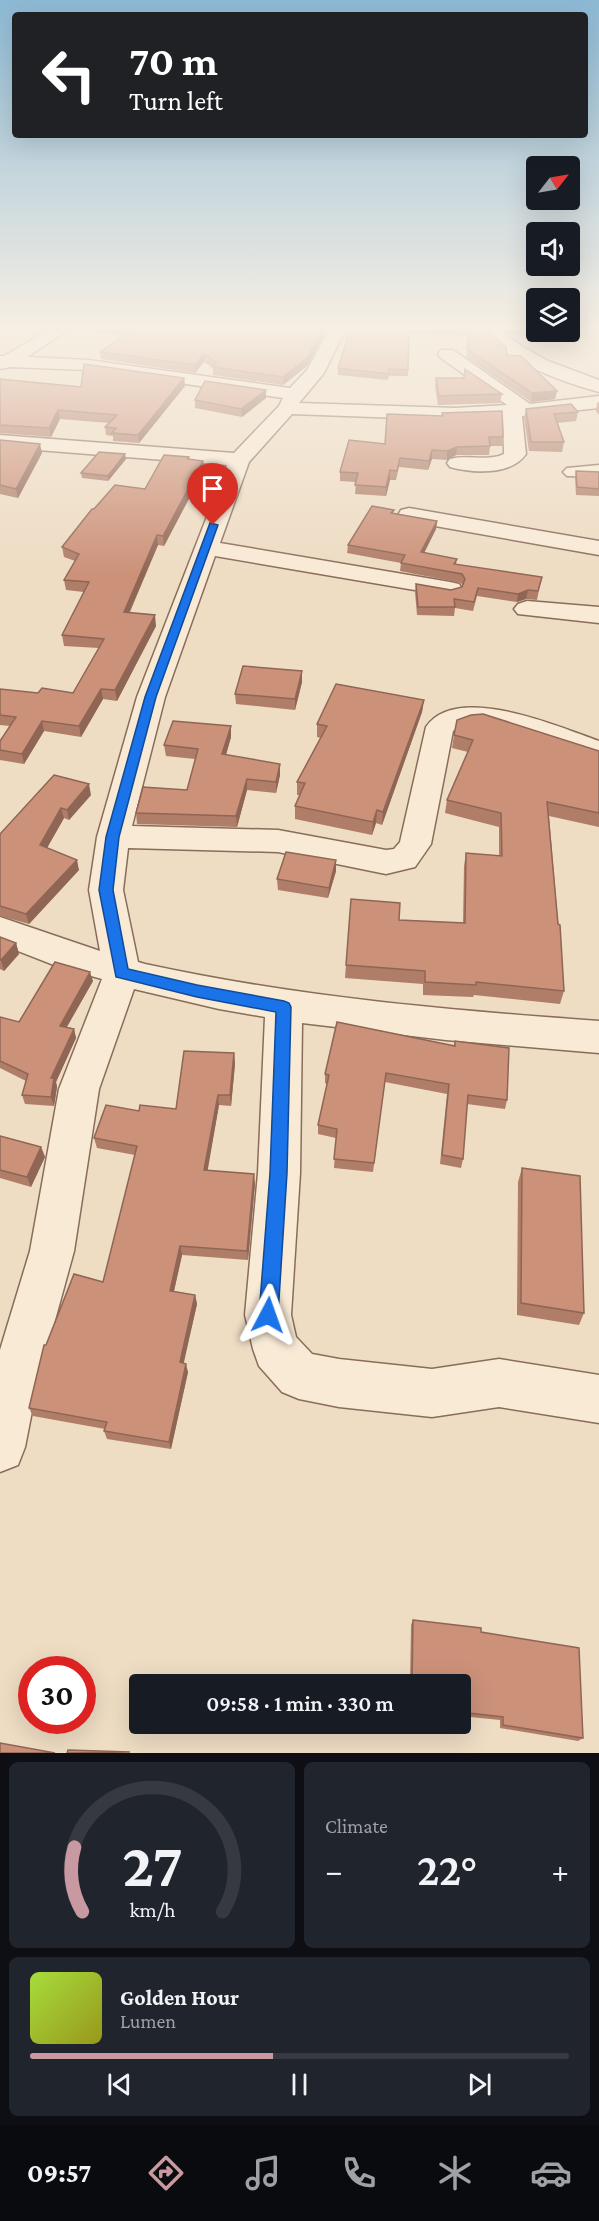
<!DOCTYPE html>
<meta charset="utf-8">
<style>
:root{--surface:#171b24;--page:#20242c;--text:#f1f3f6;--muted:#9ea1a6;--line:#363941;--accent:#c899a0}
body{margin:0;font-family:"Crimson Pro",serif;background:var(--page);color:var(--text);height:100vh;display:flex;flex-direction:column;font-size:22px;white-space:nowrap}
*{box-sizing:border-box;margin:0}
p{font-size:20px;color:var(--muted)}
.icon{flex:none;width:33px;height:33px;fill:none;stroke:currentColor;stroke-width:2;stroke-linecap:round;stroke-linejoin:round}
.map{position:relative;height:1753px;overflow:hidden}
.side{display:flex;flex-direction:column;gap:9px;padding:9px;background:#0d0f14;flex:1}
.side>*{flex:none}
.banner{position:absolute;left:12px;top:12px;width:576px;height:126px;border-radius:6px;box-shadow:0 6px 24px #0002;background:#202124;color:#fff;overflow:hidden}
.needle{width:39px;rotate:59deg}
.fabs{position:absolute;left:526px;top:156px;display:grid;gap:12px}
.fabs a{display:grid;place-items:center;width:54px;height:54px;border-radius:6px;background:var(--surface);box-shadow:0 6px 24px #0002;font-size:30px}
.speed{position:absolute;left:18px;top:1656px;display:flex;gap:12px;font-size:30px;font-weight:700;text-align:center}
.speed>*{display:grid;place-content:center;width:78px;height:78px;border-radius:50%;background:var(--surface);box-shadow:0 6px 24px #0002;line-height:1}
.speed .limit{border:9px solid #d22;background:#fff;color:#111}
.pin{position:absolute;display:grid;place-items:center;width:51px;height:51px;color:#fff;margin:-62px -26px;border-radius:50% 50% 50% 0;rotate:-45deg;box-shadow:0 0 6px #0007}
.pin .icon{rotate:45deg}
.me{position:absolute;width:66px;margin:-33px;rotate:4deg;stroke-linejoin:round;filter:drop-shadow(0 0 4px #0008)}
.turn{display:flex;align-items:center;gap:21px;height:126px;padding:0 18px;font-size:27px}
.turn .icon{width:78px;height:78px;stroke-width:2.5}
.turn b{display:block;font-size:42px;line-height:51px}
.big{font-size:45px;font-weight:600;line-height:1.1}
.side .card{flex:1;display:flex;flex-direction:column;justify-content:center;gap:9px;min-width:0;padding:0 21px;border-radius:9px;background:var(--page)}
.side .dial{align-items:center;gap:0}
.dial svg{height:156px;overflow:visible;fill:none;stroke:var(--line);stroke-width:7;stroke-linecap:round;text-anchor:middle}
.dial text{fill:var(--text);stroke:none}
.song{display:flex;align-items:center;gap:18px}
.cover{width:72px;height:72px;border-radius:9px;background:linear-gradient(135deg,hsl(80 70% 55%),hsl(60 70% 35%))}
.played{height:6px;border-radius:3px;background:linear-gradient(90deg,var(--accent) 45%,var(--line) 45%)}
.keys{display:flex;justify-content:space-around;direction:ltr}
.heat{display:flex;justify-content:space-between;align-items:center;font-size:33px;direction:ltr}
.side .tiles{flex:1;display:grid;gap:9px;grid-template-columns:1fr 1fr}
.card:last-child{grid-column:span 2}
.trip{position:absolute;left:129px;top:1674px;width:342px;height:60px;border-radius:6px;background:var(--surface);box-shadow:0 6px 24px #0002;font-weight:600;line-height:60px;text-align:center}
.tab-bar{display:flex;height:96px;justify-content:space-around;align-items:center;background:#090b0e;color:var(--muted)}
.tab-bar .icon{width:42px;height:42px}
.tab-bar .active{color:var(--accent)}
.tab-bar b{font-size:27px;color:var(--text)}
.map>svg:first-child{display:block}
.lines{fill:none;stroke-linecap:round;stroke-linejoin:round}
.minor-casing{stroke:#886d5a;stroke-width:3}
.minor{fill:#f9ead6;fill-rule:evenodd}
.wall{fill:#af7d68}
.shaded-wall{fill:#8f6655}
.building{fill:#cc9179;stroke:#8f6655;stroke-width:1.5}
.route{fill:#1a73e8;stroke:#114b97;stroke-width:1.5}
</style>
<div class="map">
<svg width="599" height="1753" viewBox="0 0 599 1753">
<rect width="100%" height="100%" fill="#eedcc3"/>
<g class="lines">
<defs>
<g id="minor">
<path d="M49,330H68L27,357L88,360L290,388L307,370L329,330H343L344,332L324,373L299,403L455,408L507,405L441,358L438,354L441,350H453L530,404L599,396V408L522,416L526,454C511,476 472,473 450,467L447,463L450,459C467,454 487,462 504,454L503,417L455,420L292,414L249,462L220,543L450,582L459,584L462,589L459,594L450,596L215,556L165,697L132,826L278,830L386,850L394,849L400,842L426,727C456,682 560,727 599,741V760C561,750 490,709 453,731L431,844L415,867L386,874L278,852L128,848L123,890L138,962L145,964C297,997 445,1010 599,1021V1053L446,1040L302,1023L300,1173L291,1315L296,1337L312,1354L339,1359L432,1369L499,1359L599,1375V1423L499,1407L432,1417L339,1407L299,1399L282,1392L259,1366L253,1349L245,1315L258,1173L265,1017L219,1009L134,989L99,1089L74,1251L37,1386L25,1447L18,1465L0,1472V1350L30,1251L59,1089L102,979L59,967L0,944V917L100,951L89,890L97,837L137,697L227,465L0,447V435L234,453L279,406L283,398L88,370L11,367L0,369V356H4Z"/>
<path d="M483,330H500L520,345L548,361L599,380V392C562,382 505,362 483,330Z"/>
<polygon points="599,465 599,477 567,476 563,472 567,468"/>
<polygon points="409,508 599,541 599,555 401,520 398,515 401,510"/>
<polygon points="527,601 599,607 599,623 518,614 514,609 518,604"/>
</g>
</defs>
<use href="#minor" class="minor-casing"/>
<use href="#minor" class="minor"/>
</g>
<g class="wall">
<polygon points="85,330 327,330 307,366 283,385 213,375 213,368 204,362 195,373 101,359 100,352 122,336"/>
<polygon points="409,330 488,330 507,355 555,399 531,402 466,357 469,336 409,334"/>
<polygon points="503,330 536,330 535,334 511,336"/>
<polygon points="338,368 408,370 408,376 389,376 388,380 338,375"/>
<polygon points="184,378 185,386 139,443 113,441 113,436 106,435 105,427 109,423 60,419 51,437 0,433 0,379 81,387"/>
<polygon points="436,378 502,394 500,403 438,405 435,387"/>
<polygon points="266,390 266,398 242,417 195,408 195,400"/>
<polygon points="599,402 599,415 596,411 597,403"/>
<polygon points="526,409 578,412 576,421 557,423 564,442 562,452 529,451 524,418"/>
<polygon points="442,413 503,437 502,446 490,446 489,455 456,455 447,460 432,459 428,470 399,467 396,480 390,480 386,496 355,494 356,482 340,481 340,472 385,444 442,416"/>
<polygon points="0,440 42,453 18,498 0,494"/>
<polygon points="126,459 108,481 82,478 81,473"/>
<polygon points="189,459 203,461 204,470 164,546 158,545 130,612 156,626 117,701 103,699 81,737 44,731 24,764 0,760 0,741 10,726 0,725 0,689 38,693 73,693 99,648 64,646 62,635 84,592 66,590 64,580 75,561 64,557 62,547 94,509 145,489"/>
<polygon points="576,471 599,472 599,496 576,495 575,478"/>
<polygon points="394,510 393,514 437,521 436,529 424,553 457,559 456,564 540,585 537,600 526,599 517,602 477,596 473,611 455,608 454,616 417,615 415,592 416,584 451,590 462,587 462,585 461,583 400,571 401,563 347,553 348,545"/>
<polygon points="302,671 302,682 295,710 236,704 235,694"/>
<polygon points="424,700 422,712 382,825 376,823 372,835 295,819 295,806 300,795 297,795 297,782 321,738 317,737 317,724"/>
<polygon points="454,735 599,751 599,827 549,816 564,991 560,1004 474,995 473,997 423,995 423,984 345,978 346,965 399,920 463,923 464,866 466,853 499,856 499,827 445,813 447,800 468,752 452,748"/>
<polygon points="231,737 226,755 280,764 280,775 276,793 247,790 237,827 137,824 136,813 187,790 195,759 166,756 164,745"/>
<polygon points="91,795 69,820 64,818 47,848 79,870 29,924 0,916 0,834"/>
<polygon points="336,871 328,898 278,890 277,879"/>
<polygon points="0,937 16,943 19,954 4,971 0,969"/>
<polygon points="93,981 67,1027 74,1029 76,1038 56,1082 57,1087 54,1106 25,1104 22,1095 26,1081 0,1068 0,1017 19,1022"/>
<polygon points="455,1041 507,1100 505,1109 467,1104 463,1159 461,1168 440,1164 447,1094 385,1082 373,1172 334,1168 336,1138 318,1134 318,1125 327,1084 325,1083 325,1074 454,1046"/>
<polygon points="234,1053 235,1064 231,1106 219,1105 207,1170 255,1184 248,1260 182,1255 174,1291 195,1295 197,1304 183,1363 188,1372 171,1449 107,1439 104,1431 105,1429 33,1416 29,1408 46,1345 103,1282 135,1155 97,1148 94,1138 139,1111 176,1109"/>
<polygon points="0,1136 41,1147 45,1157 31,1187 0,1178"/>
<polygon points="522,1168 584,1313 579,1325 517,1315 518,1182"/>
<polygon points="413,1620 481,1632 583,1738 578,1741 500,1728 500,1720 460,1716 460,1684 410,1684 411,1625"/>
</g>
<g class="shaded-wall">
<polygon points="323,330 327,330 307,366 283,385 283,377"/>
<polygon points="204,354 204,362 195,373 195,365"/>
<polygon points="184,378 185,386 139,443 138,435"/>
<polygon points="266,390 266,398 242,417 241,409"/>
<polygon points="557,391 555,399 531,402 532,393"/>
<polygon points="58,410 60,419 51,437 49,428"/>
<polygon points="40,444 42,453 18,498 16,489"/>
<polygon points="457,447 456,455 447,460 447,451"/>
<polygon points="432,450 432,459 428,470 429,461"/>
<polygon points="125,454 126,459 108,481 108,476"/>
<polygon points="203,461 204,470 164,546 163,536"/>
<polygon points="390,470 390,480 386,496 386,487"/>
<polygon points="437,521 436,529 420,561 421,552"/>
<polygon points="157,535 158,545 125,622 124,612"/>
<polygon points="528,590 526,599 517,602 518,594"/>
<polygon points="155,615 156,626 117,701 115,690"/>
<polygon points="302,671 302,682 295,710 295,699"/>
<polygon points="101,689 103,699 81,737 79,726"/>
<polygon points="424,700 422,712 382,825 383,812"/>
<polygon points="42,721 44,731 24,764 22,754"/>
<polygon points="231,726 231,737 223,765 222,754"/>
<polygon points="280,764 280,775 276,793 276,782"/>
<polygon points="247,779 247,790 237,827 236,816"/>
<polygon points="89,784 91,795 69,820 67,810"/>
<polygon points="61,808 64,818 43,855 40,845"/>
<polygon points="377,810 376,823 372,835 373,822"/>
<polygon points="77,860 79,870 29,924 26,914"/>
<polygon points="336,860 336,871 328,898 329,888"/>
<polygon points="16,943 19,954 4,971 1,960"/>
<polygon points="90,972 93,981 62,1035 60,1026"/>
<polygon points="74,1029 76,1038 56,1082 57,1087 54,1106 51,1097 51,1078"/>
<polygon points="234,1053 235,1064 231,1106 230,1095"/>
<polygon points="218,1095 219,1105 206,1180 204,1170"/>
<polygon points="41,1147 45,1157 31,1187 27,1177"/>
<polygon points="254,1174 255,1184 248,1260 247,1251"/>
<polygon points="180,1246 182,1255 172,1300 170,1291"/>
<polygon points="195,1295 197,1304 182,1371 180,1362"/>
<polygon points="186,1364 188,1372 171,1449 169,1442"/>
</g>
<g class="building">
<polygon points="124,330 323,330 307,358 283,377 213,367 216,362 204,354 195,365 100,352 130,331"/>
<polygon points="350,330 390,330 409,331 408,370 389,369 388,374 338,368"/>
<polygon points="469,330 488,330 492,335 506,347 507,355 521,356 557,391 532,393 467,349"/>
<polygon points="84,364 184,378 138,435 112,433 116,428 105,427 117,415 58,410 49,428 0,425 0,379 81,387"/>
<polygon points="465,369 502,394 439,396 436,378 464,378"/>
<polygon points="205,381 266,390 241,409 195,400"/>
<polygon points="571,404 578,412 554,414 564,442 531,442 526,409"/>
<polygon points="502,411 503,437 489,437 490,446 457,447 447,451 432,450 429,461 400,458 397,471 390,470 386,487 355,485 358,473 340,472 349,440 385,444 387,414 443,416 442,413"/>
<polygon points="0,440 40,444 16,489 0,485"/>
<polygon points="99,452 125,454 108,476 81,473"/>
<polygon points="164,455 189,457 188,459 203,461 163,536 157,535 124,612 155,615 115,690 101,689 79,726 42,721 22,754 0,750 0,741 16,717 0,715 0,689 38,693 42,688 73,693 104,639 62,635 89,582 64,580 79,554 62,547 92,509 94,509 115,485 145,489"/>
<polygon points="576,471 599,472 599,489 577,487"/>
<polygon points="372,506 394,510 391,513 437,521 421,552 457,559 454,564 542,577 538,591 528,590 518,594 478,588 474,602 454,599 455,607 418,607 416,584 451,590 462,587 465,579 462,574 401,563 405,555 348,545"/>
<polygon points="243,666 302,671 295,699 235,694"/>
<polygon points="336,684 424,700 383,812 377,810 373,822 295,806 305,783 297,782 327,726 317,724"/>
<polygon points="483,714 599,751 599,813 547,802 558,924 560,925 564,991 476,982 476,985 425,982 425,971 346,965 351,899 400,903 399,920 465,923 466,853 502,856 501,813 447,800 473,740 454,735 457,720 471,715"/>
<polygon points="173,721 231,726 222,754 280,764 276,782 247,779 236,816 136,813 143,787 187,790 198,749 164,745"/>
<polygon points="54,775 89,784 67,810 61,808 40,845 77,860 26,914 0,906 0,834"/>
<polygon points="286,852 336,860 329,888 277,879"/>
<polygon points="0,937 16,943 1,960 0,960"/>
<polygon points="55,962 90,972 60,1026 74,1029 51,1078 54,1078 51,1097 22,1095 28,1074 0,1061 0,1017 19,1022"/>
<polygon points="337,1022 455,1046 455,1041 509,1048 507,1100 468,1095 463,1159 442,1155 449,1084 386,1073 374,1163 334,1159 337,1129 318,1125 329,1075 325,1074"/>
<polygon points="184,1051 234,1053 230,1095 218,1095 204,1170 254,1174 247,1251 180,1246 170,1291 195,1295 180,1362 186,1364 169,1442 104,1431 107,1422 29,1408 44,1345 46,1345 74,1274 103,1282 137,1146 94,1138 106,1105 139,1111 140,1105 176,1109"/>
<polygon points="0,1136 41,1147 27,1177 0,1170"/>
<polygon points="522,1168 580,1176 584,1313 521,1303"/>
<polygon points="413,1620 481,1628 481,1632 579,1648 583,1738 503,1725 503,1717 460,1712 460,1684 412,1684"/>
<polygon points="0,1743 55,1753 0,1753"/>
<polygon points="68,1750 130,1752 67,1753"/>
</g>
<linearGradient id="sky" x2="0" y2="1"><stop stop-color="#8db9d4"/><stop offset="0.57" stop-color="#f7efe4"/><stop offset="1" stop-color="#f7efe4" stop-opacity="0"/></linearGradient>
<rect width="599" height="575" fill="url(#sky)"/>
<polygon class="route" points="210,523 218,525 156,697 119,837 113,890 128,969 197,985 284,1001 289,1003 291,1007 287,1173 278,1315 275,1322 268,1325 262,1322 259,1315 270,1173 276,1012 197,997 116,977 99,890 106,837 145,697"/>
</svg>
<div class="fabs">
<a><svg class="needle" viewBox="-14 -14 28 28"><path d="M0-13l5 13h-10z" fill="#e53935"/><path d="M0 13l5-13h-10z" fill="#9ea1a6"/></svg></a>
<a><svg class="icon" aria-label="sound" viewBox="0 0 24 24"><path d="M4 9h4l5-4v14l-5-4H4zM17 9q2 3 0 6"/></svg></a>
<a><svg class="icon" aria-label="layers" viewBox="0 0 24 24"><path d="M12 4l9 5-9 5-9-5zM3 14l9 5 9-5"/></svg></a>
</div>
<div class="speed"><div class="limit">30</div></div>
<div class="pin" style="left:213px;top:525px;background:#d93025"><svg class="icon" aria-label="arrive" viewBox="0 0 24 24"><path d="M6 21V4h12l-3 4 3 4H6"/></svg></div>
<svg class="me" style="left:268px;top:1315px" viewBox="-20 -20 40 40"><path d="M0-17L14 15 0 8-14 15z" fill="#1a73e8" stroke="#fff" stroke-width="4"/></svg>
<div class="trip">09:58 · 1 min · 330 m</div>
<div class="banner">
<div class="turn"><svg class="icon" aria-label="left" viewBox="0 0 24 24"><path d="M17 20v-9H6M10 6l-5 5 5 5"/></svg><div><b>70 m</b>Turn left</div></div>
</div>
</div>
<section class="side">
<div class="tiles">
<div class="card dial"><svg viewBox="0 0 100 80">
<path d="M14 69A42 42 0 1 1 86 69"/>
<path d="M14 69A42 42 0 0 1 10 36" stroke="#c899a0"/>
<text x="50" y="56" font-size="32" font-weight="700">27</text>
<text x="50" y="72" font-size="11">km/h</text>
</svg></div>
<div class="card"><p>Climate</p>
<div class="heat"><a>−</a><b class="big">22°</b><a>+</a></div>
</div>
<div class="card">
<div class="song"><i class="cover"></i><div><b>Golden Hour</b><p>Lumen</p></div></div>
<div class="played"></div>
<div class="keys"><svg class="icon" aria-label="previous" viewBox="0 0 24 24"><path d="M18 5L8 12l10 7zM5 5v14"/></svg><svg class="icon" aria-label="pause" viewBox="0 0 24 24"><path d="M8 5v14M16 5v14"/></svg><svg class="icon" aria-label="next" viewBox="0 0 24 24"><path d="M6 5l10 7-10 7zM19 5v14"/></svg></div>
</div>
</div>
</section>
<nav class="tab-bar">
<b>09:57</b>
<svg class="icon active" aria-label="directions" viewBox="0 0 24 24"><path d="M12 3l9 9-9 9-9-9zM9 14v-3h6M13 9l2 2-2 2"/></svg>
<svg class="icon" aria-label="music" viewBox="0 0 24 24"><path d="M9 18V5l10-2v13"/><circle cx="6" cy="18" r="3"/><circle cx="16" cy="16" r="3"/></svg>
<svg class="icon" aria-label="phone" viewBox="0 0 24 24"><path d="M5 4h4l2 5-3 2q2 4 5 5l2-3 5 2v4C11 20 4 13 5 4z"/></svg>
<svg class="icon" aria-label="climate" viewBox="0 0 24 24"><path d="M12 3v18M4 7l16 10M4 17L20 7"/></svg>
<svg class="icon" aria-label="car" viewBox="0 0 24 24"><path d="M5 17H2v-5l4-1 3-4h7l3 4 3 1v5h-3M9 17h6M6 11h13"/><circle cx="7" cy="17" r="2"/><circle cx="17" cy="17" r="2"/></svg>
</nav>
